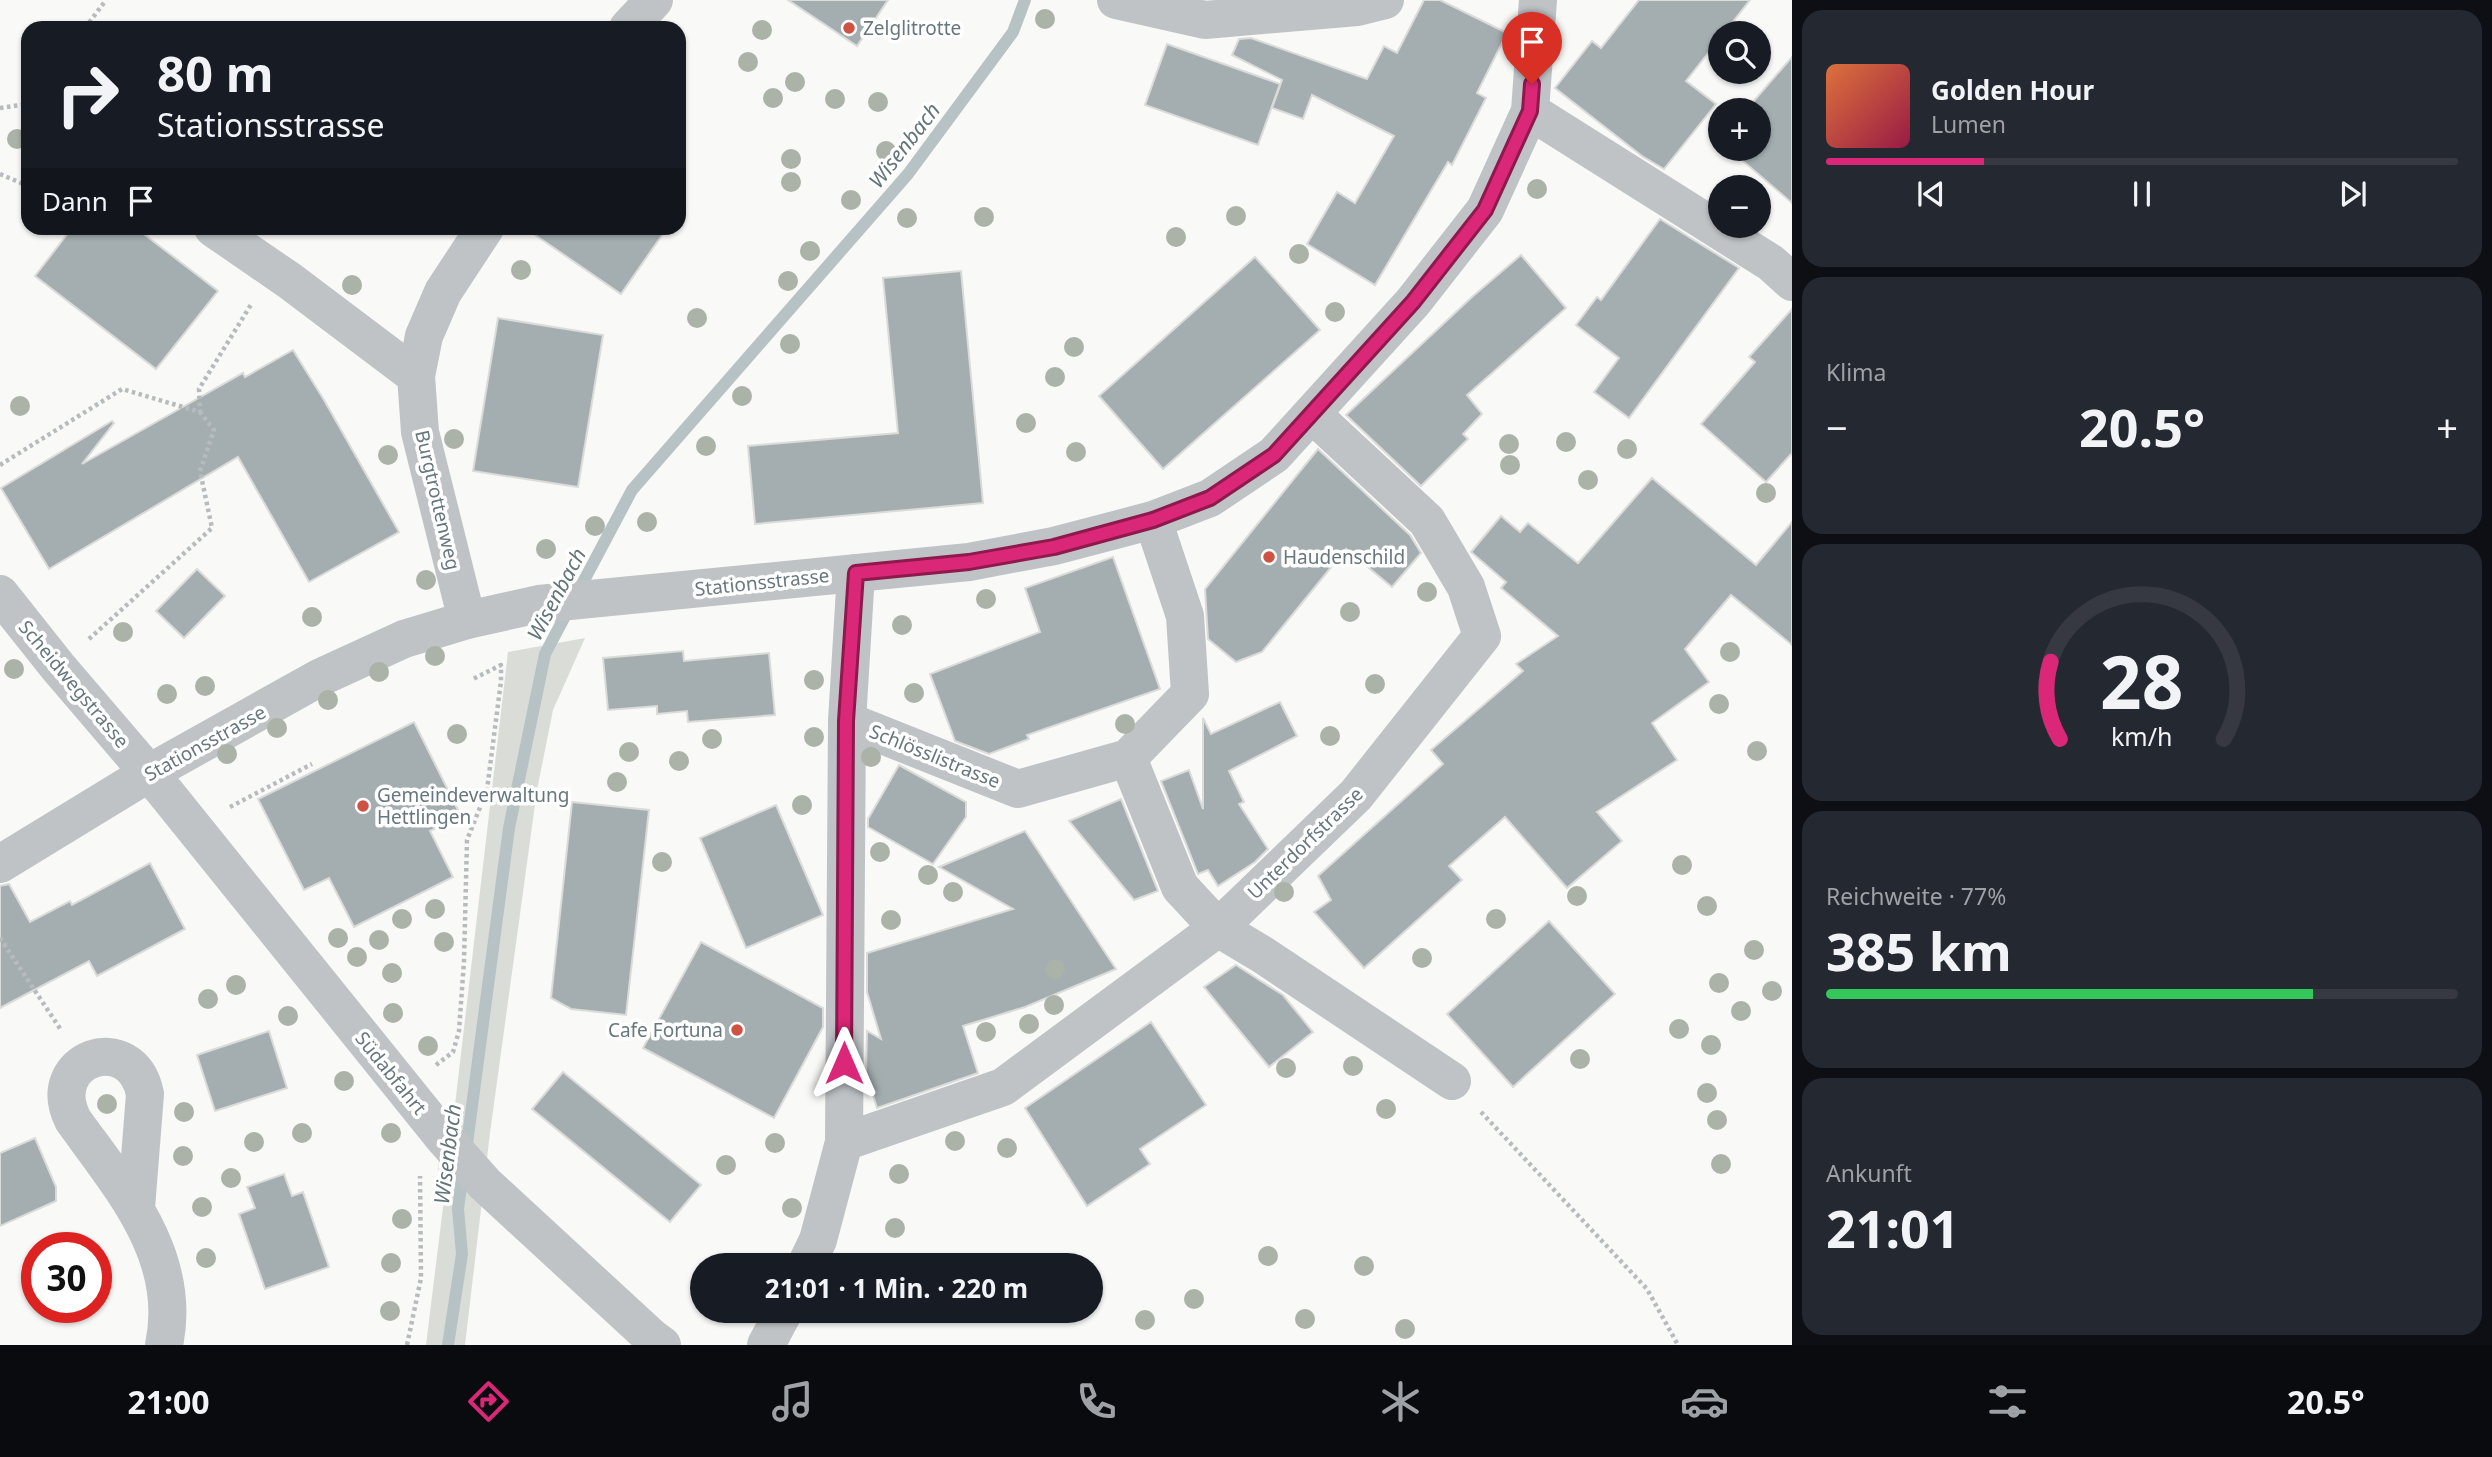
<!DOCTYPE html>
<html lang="de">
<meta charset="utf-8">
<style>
:root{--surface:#171b24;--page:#242831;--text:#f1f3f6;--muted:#9ea1a6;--line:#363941;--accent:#db2777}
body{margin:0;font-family:"Noto Sans",sans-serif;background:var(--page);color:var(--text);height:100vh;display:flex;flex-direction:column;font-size:26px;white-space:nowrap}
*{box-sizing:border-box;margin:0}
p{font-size:23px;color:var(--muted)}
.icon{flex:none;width:38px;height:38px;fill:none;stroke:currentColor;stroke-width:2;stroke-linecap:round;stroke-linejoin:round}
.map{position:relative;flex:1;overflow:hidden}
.panel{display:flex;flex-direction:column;gap:10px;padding:10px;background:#0d0f14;width:700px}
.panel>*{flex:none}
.banner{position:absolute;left:21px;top:21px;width:665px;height:214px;border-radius:21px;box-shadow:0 2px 5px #0004;background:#171b24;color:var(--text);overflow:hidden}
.tools{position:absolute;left:1708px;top:21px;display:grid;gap:14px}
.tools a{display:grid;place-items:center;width:63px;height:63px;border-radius:50%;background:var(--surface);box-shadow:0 2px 5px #0004;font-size:35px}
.speed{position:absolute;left:21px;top:1232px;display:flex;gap:14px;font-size:35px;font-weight:700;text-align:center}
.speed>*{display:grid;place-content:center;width:91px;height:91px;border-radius:50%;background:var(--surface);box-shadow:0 2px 5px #0004;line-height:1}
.speed .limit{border:10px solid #d22;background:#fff;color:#111}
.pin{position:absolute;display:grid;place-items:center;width:60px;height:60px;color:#fff;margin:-72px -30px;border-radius:50% 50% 50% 0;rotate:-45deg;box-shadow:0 0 7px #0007}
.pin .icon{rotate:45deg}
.me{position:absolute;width:77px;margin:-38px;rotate:0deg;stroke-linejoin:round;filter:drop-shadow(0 0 5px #0008)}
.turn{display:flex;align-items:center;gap:24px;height:147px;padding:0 21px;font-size:32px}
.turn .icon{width:91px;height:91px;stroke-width:2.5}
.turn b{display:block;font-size:49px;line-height:60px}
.then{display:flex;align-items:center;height:66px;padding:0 21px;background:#0003;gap:14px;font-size:26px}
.big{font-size:52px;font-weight:700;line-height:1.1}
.panel .tile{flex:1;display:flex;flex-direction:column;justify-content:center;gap:10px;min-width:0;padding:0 24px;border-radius:21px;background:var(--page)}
.panel .dial{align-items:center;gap:0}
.dial svg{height:182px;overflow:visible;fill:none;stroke:var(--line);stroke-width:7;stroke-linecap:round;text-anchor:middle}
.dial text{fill:var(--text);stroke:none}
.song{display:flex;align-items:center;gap:21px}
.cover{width:84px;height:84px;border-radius:10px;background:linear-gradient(135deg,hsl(20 70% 55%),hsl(340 70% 35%))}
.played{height:7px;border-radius:4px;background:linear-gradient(90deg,var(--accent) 25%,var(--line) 25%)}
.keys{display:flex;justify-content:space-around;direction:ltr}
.heat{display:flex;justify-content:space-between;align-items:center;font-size:38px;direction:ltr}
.charge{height:10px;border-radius:5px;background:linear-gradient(90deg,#34c759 77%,var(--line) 0)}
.trip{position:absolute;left:690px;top:1253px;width:413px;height:70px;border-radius:35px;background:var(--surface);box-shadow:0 2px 5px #0004;font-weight:700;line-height:70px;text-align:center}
.tabs{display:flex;height:112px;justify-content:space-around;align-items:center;background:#090b0e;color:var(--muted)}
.tabs .icon{width:49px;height:49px}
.tabs .active{color:var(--accent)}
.tabs b{font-size:32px;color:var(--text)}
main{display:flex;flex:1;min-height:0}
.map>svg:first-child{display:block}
.green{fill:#daddd7}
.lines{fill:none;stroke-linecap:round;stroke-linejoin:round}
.stream{stroke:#b7c2c5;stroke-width:12}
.building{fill:#a4aeb1;stroke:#dbdbd9;stroke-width:2}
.path{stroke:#b7bbbd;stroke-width:4.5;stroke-dasharray:3.5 3.5;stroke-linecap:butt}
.minor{stroke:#bfc3c6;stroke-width:38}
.tree{fill:#abb2a7}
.route-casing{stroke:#8e194d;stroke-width:18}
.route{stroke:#db2777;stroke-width:12}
.poi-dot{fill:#ce5342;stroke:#fff;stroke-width:2.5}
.labels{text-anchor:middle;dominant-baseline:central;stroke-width:7;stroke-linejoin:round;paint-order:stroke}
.poi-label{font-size:19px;fill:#67777e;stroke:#fff;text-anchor:start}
.street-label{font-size:19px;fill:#67777e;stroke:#fff}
.water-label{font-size:21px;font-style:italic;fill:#637578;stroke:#fff}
</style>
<main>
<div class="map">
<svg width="1792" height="1345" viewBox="0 0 1792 1345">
<rect width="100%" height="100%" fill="#f9f9f7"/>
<path class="green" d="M585,638L553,710L537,790L490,1133L465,1345H426L445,1191C429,1166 446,1130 455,1105L508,652Z"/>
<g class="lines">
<g class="stream">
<polyline points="466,1151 509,828 545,654 632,490 908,174 1013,32 1025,0"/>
<polyline points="448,1345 462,1254 458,1209 463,1172"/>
</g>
</g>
<g class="building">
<polygon points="788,0 888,0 857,46"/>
<polygon points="1424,0 1440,0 1507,33 1477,93 1486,98 1452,165 1448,162 1375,285 1307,244 1337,192 1355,203 1394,136 1312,95 1303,119 1272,108 1282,80 1232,55 1239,39 1251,38 1367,79 1384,46 1397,53"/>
<polygon points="1639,0 1750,0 1724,33 1720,33 1720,38 1686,81 1716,104 1664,169 1642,156 1555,88 1592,41 1601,48"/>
<polygon points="1167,44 1280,84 1258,145 1145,105"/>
<polygon points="1792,57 1792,203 1729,149 1759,149 1759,110 1746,110"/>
<polygon points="1660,219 1739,268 1629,418 1594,392 1619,358 1576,325 1597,297 1601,300"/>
<polygon points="72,228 136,228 218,291 156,369 35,276"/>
<polygon points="525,228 667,228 621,294"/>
<polygon points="1521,255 1566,308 1467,395 1482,414 1463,434 1468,439 1421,486 1346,415 1472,297"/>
<polygon points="1255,257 1320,330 1163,469 1099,396"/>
<polygon points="961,271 983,503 755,524 748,446 898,433 883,278"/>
<polygon points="1792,309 1792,453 1766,482 1701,424 1755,362 1749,357"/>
<polygon points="498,318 603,335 578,487 473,471"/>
<polygon points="293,350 324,400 399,532 309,582 238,457 49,569 1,488 112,421 114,423 82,464 243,373 245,377"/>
<polygon points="1318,449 1410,535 1421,553 1392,587 1346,549 1262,652 1236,662 1208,639 1205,589"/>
<polygon points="1652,478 1756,565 1792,522 1792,645 1731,595 1685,649 1709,682 1652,723 1677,760 1597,812 1622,841 1567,888 1505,817 1449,866 1462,880 1364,968 1314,912 1331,900 1318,876 1443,764 1431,750 1523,671 1516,664 1558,636 1501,588 1506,582 1471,552 1501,516 1520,532 1528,523 1578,563"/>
<polygon points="1113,557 1160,689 1027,735 1029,739 989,754 955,741 930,674 1040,632 1025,588"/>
<polygon points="197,569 225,596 184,638 156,611"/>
<polygon points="683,651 684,661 769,653 775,715 688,722 687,711 657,714 657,706 608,710 603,658"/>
<polygon points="1280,702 1297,736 1229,771 1244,802 1239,804 1268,849 1255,862 1218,886 1208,870 1198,874 1161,781 1189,770 1203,809 1203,718 1211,734"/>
<polygon points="414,722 461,816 430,831 453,877 354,927 329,878 304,890 258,799"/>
<polygon points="899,765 966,802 966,817 933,864 868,827 868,819"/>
<polygon points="1121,799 1158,891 1134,900 1069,821"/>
<polygon points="572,802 649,810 626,1015 571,1009 551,998"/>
<polygon points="776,805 823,915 746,948 700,838"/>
<polygon points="1025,831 1116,969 1025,1007 963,1026 978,1073 877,1108 866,1073 867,1031 881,1039 867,992 867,953 1013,909 939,867"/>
<polygon points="150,863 185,929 97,976 89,961 0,1008 0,886 9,884 30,922 70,901 72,905"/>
<polygon points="1549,921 1615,994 1513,1087 1447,1014"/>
<polygon points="701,942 823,1008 823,1027 774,1118 643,1048"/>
<polygon points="1236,965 1283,995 1313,1032 1269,1067 1204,987"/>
<polygon points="1151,1022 1206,1105 1140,1149 1150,1164 1087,1206 1025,1108"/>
<polygon points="269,1031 287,1088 215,1111 197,1055"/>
<polygon points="563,1072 701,1185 670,1222 532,1109"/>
<polygon points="35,1138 56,1187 56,1201 0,1226 0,1153"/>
<polygon points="284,1174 292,1196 303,1192 329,1267 265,1289 239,1214 255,1208 247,1187"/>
</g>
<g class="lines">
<g class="path">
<polyline points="85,28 106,0"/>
<polyline points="0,108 27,104"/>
<polyline points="0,174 28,186"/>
<polyline points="0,465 122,389 200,412 199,389 252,303"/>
<polyline points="89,639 212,528 200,471 214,430 200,412"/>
<polyline points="230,807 312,764"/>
<polyline points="0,938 61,1030"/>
<polyline points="436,1065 453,1052 459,1031 464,961 467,840 487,790 501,681 501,665 473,679"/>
<polyline points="1481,1112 1647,1289 1678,1345"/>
<polyline points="407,1345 421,1278 420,1176"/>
</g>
<g class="minor">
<polyline points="1116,0 1205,20 1357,7 1385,0"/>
<polyline points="628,28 654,0"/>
<polyline points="1530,111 1771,263 1792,282"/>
<polyline points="213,228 290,281 416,376"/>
<polyline points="0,594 58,667 165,792 443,1137 485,1184 651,1337 662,1345"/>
<polyline points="467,620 420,432 416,376 424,336 443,292 485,228"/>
<polyline points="847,721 1018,789 1128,758 1190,694 1185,616 1153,520"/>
<polyline points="1128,758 1180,887 1218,928 1263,955 1452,1081"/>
<polyline points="0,864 149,773 319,678 404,639 467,620 539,604 969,562 1054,546 1153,520 1210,498 1274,455 1413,302 1485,210 1530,111 1538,0"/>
<polyline points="844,1142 1003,1087 1218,928 1356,795 1482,636 1466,587 1427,521 1312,414"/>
<path d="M136,1208L145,1094C132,1028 42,1058 73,1120C121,1187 183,1256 164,1345"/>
<polyline points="806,1265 818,1240 844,1142 847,721 856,573"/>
<polyline points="766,1345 784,1311"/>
</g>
</g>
<g class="tree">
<circle cx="1045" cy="19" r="10"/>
<circle cx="762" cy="30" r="10"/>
<circle cx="748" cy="62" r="10"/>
<circle cx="795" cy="82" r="10"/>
<circle cx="773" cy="98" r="10"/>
<circle cx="835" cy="99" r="10"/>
<circle cx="878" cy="102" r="10"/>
<circle cx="17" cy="139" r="10"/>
<circle cx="886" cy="151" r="10"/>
<circle cx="791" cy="159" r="10"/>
<circle cx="791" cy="182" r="10"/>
<circle cx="1537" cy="189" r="10"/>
<circle cx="851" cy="200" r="10"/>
<circle cx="1236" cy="216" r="10"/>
<circle cx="984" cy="217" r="10"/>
<circle cx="907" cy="218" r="10"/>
<circle cx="1176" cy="237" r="10"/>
<circle cx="810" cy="251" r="10"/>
<circle cx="1299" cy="254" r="10"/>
<circle cx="521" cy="270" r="10"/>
<circle cx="788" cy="281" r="10"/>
<circle cx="352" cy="285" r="10"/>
<circle cx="1335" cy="312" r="10"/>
<circle cx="697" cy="318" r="10"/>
<circle cx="790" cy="344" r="10"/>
<circle cx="1074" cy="347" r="10"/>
<circle cx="1055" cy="377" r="10"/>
<circle cx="742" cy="396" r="10"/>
<circle cx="20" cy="406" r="10"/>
<circle cx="1026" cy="423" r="10"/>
<circle cx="454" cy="439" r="10"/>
<circle cx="1566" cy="442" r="10"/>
<circle cx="1509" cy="444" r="10"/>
<circle cx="706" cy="446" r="10"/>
<circle cx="1627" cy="449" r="10"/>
<circle cx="1076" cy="452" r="10"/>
<circle cx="388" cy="455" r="10"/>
<circle cx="1510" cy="465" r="10"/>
<circle cx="1588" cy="480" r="10"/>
<circle cx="1766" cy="493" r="10"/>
<circle cx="647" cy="522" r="10"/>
<circle cx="595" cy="526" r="10"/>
<circle cx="546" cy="549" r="10"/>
<circle cx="426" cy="580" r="10"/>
<circle cx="1427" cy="592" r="10"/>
<circle cx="986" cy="599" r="10"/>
<circle cx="1350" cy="612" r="10"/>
<circle cx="312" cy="617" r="10"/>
<circle cx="902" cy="625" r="10"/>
<circle cx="123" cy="632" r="10"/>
<circle cx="1730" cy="652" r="10"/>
<circle cx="435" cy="656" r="10"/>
<circle cx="14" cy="669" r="10"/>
<circle cx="379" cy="672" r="10"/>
<circle cx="814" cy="680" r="10"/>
<circle cx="1375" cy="684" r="10"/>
<circle cx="205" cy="686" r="10"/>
<circle cx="914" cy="693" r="10"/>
<circle cx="167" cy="694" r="10"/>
<circle cx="328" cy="700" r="10"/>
<circle cx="1719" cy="704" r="10"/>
<circle cx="1125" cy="724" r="10"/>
<circle cx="277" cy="728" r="10"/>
<circle cx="457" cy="734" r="10"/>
<circle cx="1330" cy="736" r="10"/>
<circle cx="814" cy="737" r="10"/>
<circle cx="712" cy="739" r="10"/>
<circle cx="1757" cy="751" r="10"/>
<circle cx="629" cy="752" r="10"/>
<circle cx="227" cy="754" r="10"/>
<circle cx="871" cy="757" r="10"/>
<circle cx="679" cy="761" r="10"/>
<circle cx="617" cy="782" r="10"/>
<circle cx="802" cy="805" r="10"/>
<circle cx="880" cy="852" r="10"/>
<circle cx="662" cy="862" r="10"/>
<circle cx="1682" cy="865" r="10"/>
<circle cx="928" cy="875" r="10"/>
<circle cx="953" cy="892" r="10"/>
<circle cx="1284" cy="892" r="10"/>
<circle cx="1577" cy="896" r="10"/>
<circle cx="1707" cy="906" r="10"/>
<circle cx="435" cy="909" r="10"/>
<circle cx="402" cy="919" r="10"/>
<circle cx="1496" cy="919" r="10"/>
<circle cx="891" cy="920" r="10"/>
<circle cx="338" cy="938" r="10"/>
<circle cx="379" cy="940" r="10"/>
<circle cx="444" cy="942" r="10"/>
<circle cx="1754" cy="950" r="10"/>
<circle cx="357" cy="957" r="10"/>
<circle cx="1422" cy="958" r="10"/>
<circle cx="1055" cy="969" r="10"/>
<circle cx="392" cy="973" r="10"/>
<circle cx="1719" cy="983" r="10"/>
<circle cx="236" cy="985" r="10"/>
<circle cx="1772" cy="991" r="10"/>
<circle cx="208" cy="999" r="10"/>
<circle cx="1054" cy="1005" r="10"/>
<circle cx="1741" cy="1011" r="10"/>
<circle cx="393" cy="1013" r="10"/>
<circle cx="288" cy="1016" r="10"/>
<circle cx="1029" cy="1024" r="10"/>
<circle cx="1679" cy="1029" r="10"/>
<circle cx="986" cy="1032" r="10"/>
<circle cx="1711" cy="1045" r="10"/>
<circle cx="428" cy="1046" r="10"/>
<circle cx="1580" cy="1059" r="10"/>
<circle cx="1353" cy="1066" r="10"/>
<circle cx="1286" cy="1068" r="10"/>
<circle cx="344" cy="1081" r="10"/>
<circle cx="1707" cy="1093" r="10"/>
<circle cx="107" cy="1104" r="10"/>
<circle cx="1386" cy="1109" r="10"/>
<circle cx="184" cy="1112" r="10"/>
<circle cx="1717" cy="1120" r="10"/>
<circle cx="302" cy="1133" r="10"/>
<circle cx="391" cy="1133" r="10"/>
<circle cx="955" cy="1141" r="10"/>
<circle cx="254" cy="1142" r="10"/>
<circle cx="775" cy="1143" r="10"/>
<circle cx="1007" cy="1148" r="10"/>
<circle cx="183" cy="1156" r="10"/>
<circle cx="1721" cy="1164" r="10"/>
<circle cx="726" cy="1165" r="10"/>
<circle cx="899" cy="1174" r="10"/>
<circle cx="231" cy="1178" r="10"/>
<circle cx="202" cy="1207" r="10"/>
<circle cx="792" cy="1208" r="10"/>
<circle cx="402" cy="1219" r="10"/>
<circle cx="895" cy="1228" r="10"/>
<circle cx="1268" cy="1256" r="10"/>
<circle cx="206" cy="1258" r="10"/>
<circle cx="391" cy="1263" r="10"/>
<circle cx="1364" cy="1266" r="10"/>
<circle cx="1194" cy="1299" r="10"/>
<circle cx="390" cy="1311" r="10"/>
<circle cx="1305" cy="1319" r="10"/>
<circle cx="1145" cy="1320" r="10"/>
<circle cx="1405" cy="1329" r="10"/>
</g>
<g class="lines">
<defs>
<polyline id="route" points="844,1063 846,721 856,573 969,562 1054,547 1153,520 1210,498 1274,455 1413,302 1485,210 1530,111 1532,84"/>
</defs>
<use href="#route" class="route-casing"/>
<use href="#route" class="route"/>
</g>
<g class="poi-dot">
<circle cx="849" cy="28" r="7"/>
<circle cx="1269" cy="557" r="7"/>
<circle cx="363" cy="806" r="7"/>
<circle cx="737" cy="1030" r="7"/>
</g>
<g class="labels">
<g class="poi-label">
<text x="863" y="28">Zelglitrotte</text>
<text x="1283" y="557">Haudenschild</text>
<text x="377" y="795">Gemeindeverwaltung<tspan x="377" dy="22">Hettlingen</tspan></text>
<text x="723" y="1030" text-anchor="end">Cafe Fortuna</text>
</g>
<g class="street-label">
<text transform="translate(438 500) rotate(77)">Burgtrottenweg</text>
<text transform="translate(762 582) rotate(-6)">Stationsstrasse</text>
<text transform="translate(74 684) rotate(50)">Scheidwegstrasse</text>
<text transform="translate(205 743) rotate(-29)">Stationsstrasse</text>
<text transform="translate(935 756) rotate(22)">Schlösslistrasse</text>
<text transform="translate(1305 843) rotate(-44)">Unterdorfstrasse</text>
<text transform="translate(391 1073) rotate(51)">Südabfahrt</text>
</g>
<g class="water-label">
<text transform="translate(904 145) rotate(-52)">Wisenbach</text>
<text transform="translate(556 594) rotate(-62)">Wisenbach</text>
<text transform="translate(447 1154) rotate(-83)">Wisenbach</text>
</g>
</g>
</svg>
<div class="tools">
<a><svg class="icon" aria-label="search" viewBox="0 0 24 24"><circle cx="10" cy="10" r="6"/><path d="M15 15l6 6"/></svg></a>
<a>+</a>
<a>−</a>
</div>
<div class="speed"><div class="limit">30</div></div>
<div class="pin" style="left:1532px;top:84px;background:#d93025"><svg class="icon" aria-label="arrive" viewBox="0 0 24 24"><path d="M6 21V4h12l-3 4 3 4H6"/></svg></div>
<svg class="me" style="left:844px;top:1063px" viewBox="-20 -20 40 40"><path d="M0-17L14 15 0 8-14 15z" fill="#db2777" stroke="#fff" stroke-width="4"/></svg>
<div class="trip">21:01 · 1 Min. · 220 m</div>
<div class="banner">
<div class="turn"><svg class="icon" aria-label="right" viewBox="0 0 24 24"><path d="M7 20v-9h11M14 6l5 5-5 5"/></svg><div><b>80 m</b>Stationsstrasse</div></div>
<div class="then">Dann<svg class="icon" aria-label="arrive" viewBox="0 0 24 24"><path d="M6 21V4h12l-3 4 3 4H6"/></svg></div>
</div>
</div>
<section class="panel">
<div class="tile">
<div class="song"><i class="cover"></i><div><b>Golden Hour</b><p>Lumen</p></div></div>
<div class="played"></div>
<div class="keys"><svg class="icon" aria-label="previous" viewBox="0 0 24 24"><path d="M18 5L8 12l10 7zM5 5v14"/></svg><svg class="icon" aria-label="pause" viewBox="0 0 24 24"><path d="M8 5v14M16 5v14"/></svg><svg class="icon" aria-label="next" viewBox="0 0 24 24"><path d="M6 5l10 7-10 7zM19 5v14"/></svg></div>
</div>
<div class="tile"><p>Klima</p>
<div class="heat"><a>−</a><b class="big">20.5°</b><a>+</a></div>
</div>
<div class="tile dial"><svg viewBox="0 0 100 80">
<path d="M14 69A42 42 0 1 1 86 69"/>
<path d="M14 69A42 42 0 0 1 10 35" stroke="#db2777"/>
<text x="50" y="56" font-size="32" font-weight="700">28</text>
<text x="50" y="72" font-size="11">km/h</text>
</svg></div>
<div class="tile"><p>Reichweite · 77%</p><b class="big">385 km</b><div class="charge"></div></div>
<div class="tile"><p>Ankunft</p><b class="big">21:01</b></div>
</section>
</main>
<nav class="tabs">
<b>21:00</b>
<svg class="icon active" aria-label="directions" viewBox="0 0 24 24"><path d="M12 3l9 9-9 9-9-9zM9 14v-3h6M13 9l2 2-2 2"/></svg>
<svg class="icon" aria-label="music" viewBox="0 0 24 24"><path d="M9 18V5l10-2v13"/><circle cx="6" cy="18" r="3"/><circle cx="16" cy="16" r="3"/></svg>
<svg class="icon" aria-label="phone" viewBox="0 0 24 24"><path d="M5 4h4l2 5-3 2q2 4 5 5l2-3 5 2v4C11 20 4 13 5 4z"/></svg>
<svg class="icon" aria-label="climate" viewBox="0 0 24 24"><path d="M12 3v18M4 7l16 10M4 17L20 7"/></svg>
<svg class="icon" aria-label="car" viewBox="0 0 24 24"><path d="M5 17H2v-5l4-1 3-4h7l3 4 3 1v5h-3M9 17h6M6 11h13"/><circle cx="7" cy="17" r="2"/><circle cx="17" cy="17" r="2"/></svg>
<svg class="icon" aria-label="filters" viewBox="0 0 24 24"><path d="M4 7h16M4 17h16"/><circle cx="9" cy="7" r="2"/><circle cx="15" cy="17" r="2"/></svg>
<b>20.5°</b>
</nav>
